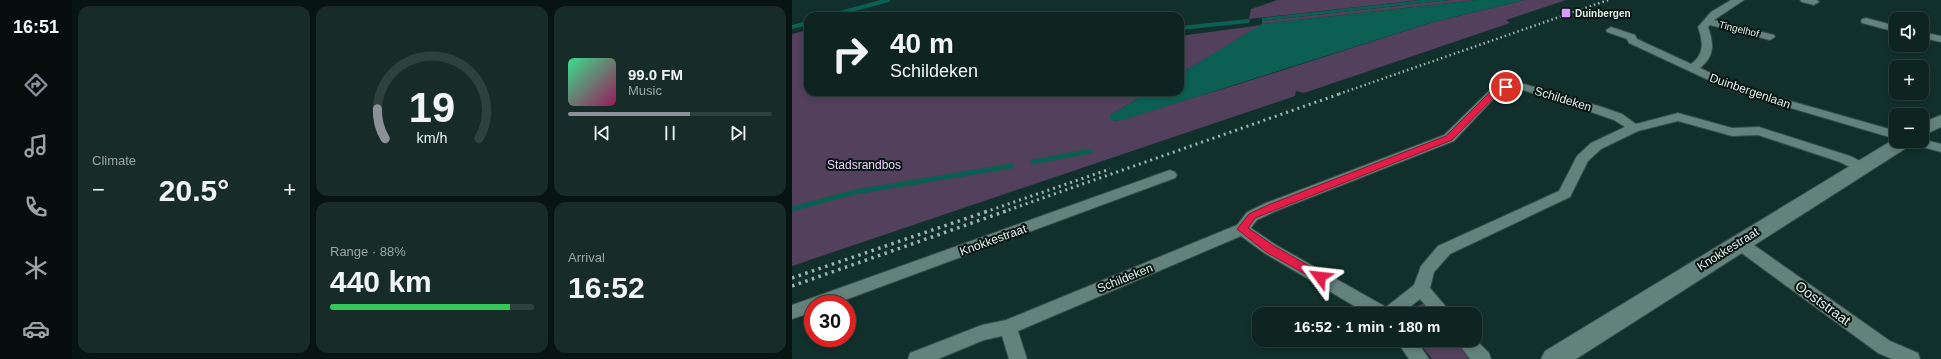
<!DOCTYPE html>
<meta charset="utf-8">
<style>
:root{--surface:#0e2420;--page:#172c29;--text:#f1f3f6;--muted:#9ba4a5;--line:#2e413e;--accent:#8c9099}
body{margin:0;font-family:Helvetica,sans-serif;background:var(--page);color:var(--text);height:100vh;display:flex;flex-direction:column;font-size:15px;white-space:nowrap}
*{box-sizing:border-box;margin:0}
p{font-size:13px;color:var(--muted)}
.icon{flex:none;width:22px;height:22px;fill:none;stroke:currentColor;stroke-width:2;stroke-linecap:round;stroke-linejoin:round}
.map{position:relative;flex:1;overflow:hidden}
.sheet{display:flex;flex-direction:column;gap:6px;padding:6px;background:#081412;width:720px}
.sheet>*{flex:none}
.hud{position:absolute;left:12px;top:12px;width:380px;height:84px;border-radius:12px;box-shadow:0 2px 6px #0003,0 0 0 1px var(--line);background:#0e2420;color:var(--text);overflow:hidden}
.buttons{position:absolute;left:1097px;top:12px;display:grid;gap:8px}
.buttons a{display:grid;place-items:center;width:40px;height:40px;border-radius:8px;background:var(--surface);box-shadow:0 2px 6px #0003,0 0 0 1px var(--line);font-size:20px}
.speed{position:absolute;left:12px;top:295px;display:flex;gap:8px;font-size:20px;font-weight:700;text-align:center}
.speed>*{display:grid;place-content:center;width:52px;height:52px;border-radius:50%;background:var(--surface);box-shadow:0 2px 6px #0003,0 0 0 1px var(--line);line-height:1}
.speed .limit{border:6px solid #d22;background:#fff;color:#111}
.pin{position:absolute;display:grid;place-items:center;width:34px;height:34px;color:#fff;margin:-17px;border:2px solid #fff;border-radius:50%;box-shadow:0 1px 4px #0007}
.me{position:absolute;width:44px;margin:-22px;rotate:300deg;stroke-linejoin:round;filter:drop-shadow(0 0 3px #0008)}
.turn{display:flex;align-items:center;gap:14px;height:84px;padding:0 20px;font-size:18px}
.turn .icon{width:52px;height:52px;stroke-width:2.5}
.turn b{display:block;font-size:28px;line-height:34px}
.big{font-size:30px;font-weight:700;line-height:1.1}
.sheet .card{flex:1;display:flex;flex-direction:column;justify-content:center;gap:6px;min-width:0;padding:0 14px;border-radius:12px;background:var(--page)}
.sheet .dial{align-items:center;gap:0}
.dial svg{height:104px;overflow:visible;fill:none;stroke:var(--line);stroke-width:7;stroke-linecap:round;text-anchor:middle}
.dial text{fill:var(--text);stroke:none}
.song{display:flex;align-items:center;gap:12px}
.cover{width:48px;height:48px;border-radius:6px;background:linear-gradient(135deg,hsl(150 70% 55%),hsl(330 70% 35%))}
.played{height:4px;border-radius:2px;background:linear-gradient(90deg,var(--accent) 60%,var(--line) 60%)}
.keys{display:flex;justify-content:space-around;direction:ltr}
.heat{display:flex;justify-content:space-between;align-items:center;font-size:22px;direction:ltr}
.charge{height:6px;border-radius:3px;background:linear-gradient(90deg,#34c759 88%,var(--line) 0)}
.sheet .tiles{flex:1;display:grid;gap:6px;grid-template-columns:repeat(3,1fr)}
.card:first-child{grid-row:span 2}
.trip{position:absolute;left:460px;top:307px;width:230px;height:40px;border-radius:12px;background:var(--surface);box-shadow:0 2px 6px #0003,0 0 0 1px var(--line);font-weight:700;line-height:40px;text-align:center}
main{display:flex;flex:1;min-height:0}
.dock{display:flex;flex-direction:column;width:72px;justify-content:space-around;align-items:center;background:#060e0d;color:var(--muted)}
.dock .icon{width:28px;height:28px}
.dock .active{color:var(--accent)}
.dock b{font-size:18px;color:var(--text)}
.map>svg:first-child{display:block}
.green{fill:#52405c}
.water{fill:#0b5f53}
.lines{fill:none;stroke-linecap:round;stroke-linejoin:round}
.stream-far1{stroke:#0b5f53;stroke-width:4}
.stream{stroke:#0b5f53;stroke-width:5}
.street-casing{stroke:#354c47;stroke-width:2}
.secondary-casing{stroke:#354c47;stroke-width:2}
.street{fill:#63827b;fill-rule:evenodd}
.secondary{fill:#63827b;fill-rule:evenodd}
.rail-far2{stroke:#9eb3af;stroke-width:2.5;stroke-dasharray:1.5 3;stroke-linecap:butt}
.rail-far1{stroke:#9eb3af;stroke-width:3;stroke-dasharray:2 4;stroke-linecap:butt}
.rail{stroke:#9eb3af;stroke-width:3.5;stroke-dasharray:2.5 4.5;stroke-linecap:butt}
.route{fill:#e11d48;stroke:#92132f}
.poi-dot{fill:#d79bf9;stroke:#091513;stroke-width:1.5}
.labels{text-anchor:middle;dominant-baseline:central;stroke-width:4;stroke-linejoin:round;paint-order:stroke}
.far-poi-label{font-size:10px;font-weight:bold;fill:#deefeb;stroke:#091513;text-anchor:start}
.far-street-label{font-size:10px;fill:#deefeb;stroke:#091513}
.street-label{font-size:12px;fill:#deefeb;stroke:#091513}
.park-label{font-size:12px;fill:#edd3fd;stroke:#091513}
.near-street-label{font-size:14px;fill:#deefeb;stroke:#091513}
</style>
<main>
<nav class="dock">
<b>16:51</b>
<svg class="icon active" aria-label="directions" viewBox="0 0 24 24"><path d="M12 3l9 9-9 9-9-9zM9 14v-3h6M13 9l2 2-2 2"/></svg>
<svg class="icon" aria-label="music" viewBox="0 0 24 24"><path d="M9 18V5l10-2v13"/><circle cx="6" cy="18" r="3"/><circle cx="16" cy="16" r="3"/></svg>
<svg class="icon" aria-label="phone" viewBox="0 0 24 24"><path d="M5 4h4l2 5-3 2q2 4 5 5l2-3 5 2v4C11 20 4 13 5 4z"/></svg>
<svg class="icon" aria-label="climate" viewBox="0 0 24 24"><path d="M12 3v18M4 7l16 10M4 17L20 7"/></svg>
<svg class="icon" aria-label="car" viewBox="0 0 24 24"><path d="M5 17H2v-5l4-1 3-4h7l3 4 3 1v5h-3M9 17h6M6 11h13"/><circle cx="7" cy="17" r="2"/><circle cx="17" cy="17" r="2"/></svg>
</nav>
<section class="sheet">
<div class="tiles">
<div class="card"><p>Climate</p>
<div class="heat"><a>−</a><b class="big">20.5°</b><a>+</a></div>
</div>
<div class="card dial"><svg viewBox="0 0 100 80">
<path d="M14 69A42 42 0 1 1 86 69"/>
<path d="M14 69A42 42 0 0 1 8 46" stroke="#8c9099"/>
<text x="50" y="56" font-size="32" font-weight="700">19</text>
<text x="50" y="72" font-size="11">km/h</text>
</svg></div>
<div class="card">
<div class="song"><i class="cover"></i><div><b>99.0 FM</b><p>Music</p></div></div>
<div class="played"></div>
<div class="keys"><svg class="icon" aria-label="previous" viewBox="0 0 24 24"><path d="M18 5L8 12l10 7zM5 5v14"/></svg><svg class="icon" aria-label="pause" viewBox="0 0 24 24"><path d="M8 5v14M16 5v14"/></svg><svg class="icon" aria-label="next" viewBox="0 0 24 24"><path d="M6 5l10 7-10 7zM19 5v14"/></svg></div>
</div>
<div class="card"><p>Range · 88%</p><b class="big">440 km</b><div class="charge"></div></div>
<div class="card"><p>Arrival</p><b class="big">16:52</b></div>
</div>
</section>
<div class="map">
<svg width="1149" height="359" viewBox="0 0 1149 359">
<rect width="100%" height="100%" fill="#12302b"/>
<g class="green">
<polygon points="485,0 629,0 457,19 459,9"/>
<polygon points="658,0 685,0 470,24 470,21"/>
<polygon points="732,0 774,0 714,20 718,23 512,93 504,91 503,96 0,266 0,34 16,30 16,92 357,92 318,115 323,121 444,85 638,23"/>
<polygon points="470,25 388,74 388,36"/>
<polygon points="632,303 644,314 609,314"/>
<polygon points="625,340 666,340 682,359 640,359"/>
</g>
<g class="water">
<polygon points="629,0 658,0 470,21 470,18"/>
<polygon points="685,0 732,0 638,23 331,120 323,121 318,119 318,115 357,92 388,92 388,74 470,24"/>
</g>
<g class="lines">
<g class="stream-far1">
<polyline points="37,16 96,0"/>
<polyline points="0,27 16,23"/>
<polyline points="388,28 456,21"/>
</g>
<g class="stream">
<polyline points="241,162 298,151"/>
<polyline points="0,209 63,192 219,166"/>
</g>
<defs>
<g id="street">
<path d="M939,0H952L922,20L982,35L983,37L978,40L918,25L916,27C922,44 923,56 908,68L946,86L1104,131V139L938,90L837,43L835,39L815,32L814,30L819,27L843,35L845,39L899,64C913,54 911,42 906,27L919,12Z"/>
<polygon points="1008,0 1025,0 1027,2 1022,5 1010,2"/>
<polygon points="1074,18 1104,26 1104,32 1070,23 1069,21 1070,19"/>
<polygon points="1130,32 1149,36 1149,42 1130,38"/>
<path d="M714,84H732L810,107L830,114L844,124L886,113L940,128L967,127L1058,156L1074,164L1076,167L1074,170H1064L1048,162L966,135L940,136L886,121L846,131L809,149L796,161L778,197L658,254L642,272L638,288L660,314H641L628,299L609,314H576L472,253L449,236L226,331L235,359H217L210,336L192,340L146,359H116L118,353L190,325L214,320L445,225L455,212L474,203L652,135L698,90ZM716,90H731L802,113L822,120L833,127L799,143L785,156L767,191L646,246L629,266L622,285L594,307L484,245L459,228L465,220L484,211L662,141L706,94Z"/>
<polygon points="1130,139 1149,144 1149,152 1119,144 1117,141 1130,141"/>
<polygon points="378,170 383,172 385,175 383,178 42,304 21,304 21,312 0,319 0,305"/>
<polygon points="946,236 952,238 1098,341 1126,353 1128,359 1100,359 1086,353 940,246 938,242 940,238"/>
<polygon points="683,339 697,353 699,359 678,359 664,340 683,340"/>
<polygon points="604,340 624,340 637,359 617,359"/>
</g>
<g id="secondary">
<polygon points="1149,115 1149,127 1130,136 1130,123"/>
<polygon points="1104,138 1104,141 1121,141 1119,145 784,359 749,359 753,351"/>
</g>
</defs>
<use href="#street" class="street-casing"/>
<use href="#secondary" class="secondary-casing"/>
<use href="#street" class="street"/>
<use href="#secondary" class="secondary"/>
<polyline class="rail-far2" points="547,94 816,0"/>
<g class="rail-far1">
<polyline points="193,212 318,169"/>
<polyline points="211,212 550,93"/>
</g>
<g class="rail">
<polyline points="0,278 196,211"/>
<polyline points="0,286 214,211"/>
</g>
</g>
<polygon class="route" points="714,85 717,85 717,88 705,94 660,140 463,218 456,228 482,246 531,274 533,277 531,280 524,280 474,252 445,229 457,214 476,205 654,136 700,90"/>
<rect class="poi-dot" x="769" y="8" width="10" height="10" rx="2"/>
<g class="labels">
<g class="far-poi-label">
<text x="783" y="13">Duinbergen</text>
</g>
<g class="far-street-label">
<text transform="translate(947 29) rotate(14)">Tingelhof</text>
</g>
<g class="street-label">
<text transform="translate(958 91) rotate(19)">Duinbergenlaan</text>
<text transform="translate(771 99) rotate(17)">Schildeken</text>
<text transform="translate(201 240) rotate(-20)">Knokkestraat</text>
<text transform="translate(936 249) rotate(-32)">Knokkestraat</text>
<text transform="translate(333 278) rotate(-22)">Schildeken</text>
</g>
<g class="park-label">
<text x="72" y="165">Stadsrandbos</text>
</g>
<g class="near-street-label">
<text transform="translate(1031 303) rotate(36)">Ooststraat</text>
</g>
</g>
</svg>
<div class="buttons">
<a><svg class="icon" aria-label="sound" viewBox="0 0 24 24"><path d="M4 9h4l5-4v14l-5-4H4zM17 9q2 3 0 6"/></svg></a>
<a>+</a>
<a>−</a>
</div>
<div class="speed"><div class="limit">30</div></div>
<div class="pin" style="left:714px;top:87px;background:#d93025"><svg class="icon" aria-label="arrive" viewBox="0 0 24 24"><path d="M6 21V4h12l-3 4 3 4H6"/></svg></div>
<svg class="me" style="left:528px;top:277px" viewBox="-20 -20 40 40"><path d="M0-17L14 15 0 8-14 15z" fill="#e11d48" stroke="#fff" stroke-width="4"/></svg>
<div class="trip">16:52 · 1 min · 180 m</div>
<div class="hud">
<div class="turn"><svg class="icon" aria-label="right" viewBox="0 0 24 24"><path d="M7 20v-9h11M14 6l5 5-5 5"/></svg><div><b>40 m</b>Schildeken</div></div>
</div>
</div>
</main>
